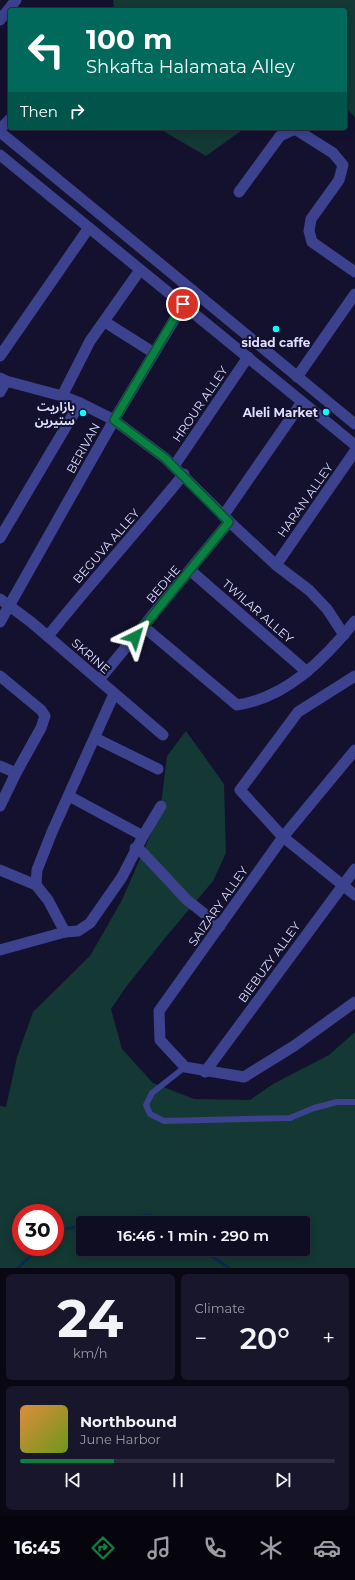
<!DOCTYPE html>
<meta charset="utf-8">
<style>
:root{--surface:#0e0d22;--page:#17162a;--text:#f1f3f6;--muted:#9b9ca5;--line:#2e2d40;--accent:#0b8043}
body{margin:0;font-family:Montserrat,"Noto Sans Arabic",sans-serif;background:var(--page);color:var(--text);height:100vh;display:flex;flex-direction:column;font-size:15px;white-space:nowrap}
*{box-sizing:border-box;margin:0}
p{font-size:13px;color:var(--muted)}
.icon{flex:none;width:22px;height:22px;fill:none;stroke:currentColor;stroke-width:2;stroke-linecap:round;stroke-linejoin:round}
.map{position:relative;height:1268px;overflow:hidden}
.drawer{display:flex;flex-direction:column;gap:6px;padding:6px;background:#080713;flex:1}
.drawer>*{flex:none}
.guide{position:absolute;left:8px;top:8px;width:339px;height:122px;border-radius:4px;box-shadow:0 2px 10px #0003,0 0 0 1px var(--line);background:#00695c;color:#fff;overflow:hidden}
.speed{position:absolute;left:12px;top:1204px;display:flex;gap:8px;font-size:20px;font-weight:700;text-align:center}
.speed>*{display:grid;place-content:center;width:52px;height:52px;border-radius:50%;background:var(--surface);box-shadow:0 2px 10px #0003,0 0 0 1px var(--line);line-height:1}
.speed .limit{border:6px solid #d22;background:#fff;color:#111}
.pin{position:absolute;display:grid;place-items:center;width:34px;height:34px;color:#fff;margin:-17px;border:2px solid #fff;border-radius:50%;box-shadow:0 1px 4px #0007}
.me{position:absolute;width:44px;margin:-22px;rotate:40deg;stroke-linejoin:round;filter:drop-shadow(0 0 3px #0008)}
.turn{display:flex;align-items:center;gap:14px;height:84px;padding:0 12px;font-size:18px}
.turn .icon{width:52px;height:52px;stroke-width:2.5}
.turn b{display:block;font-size:28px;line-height:34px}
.then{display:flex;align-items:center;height:38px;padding:0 12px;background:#0003;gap:8px;font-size:15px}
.big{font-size:30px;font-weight:600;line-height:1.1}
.drawer .card{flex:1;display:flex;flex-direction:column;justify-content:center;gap:6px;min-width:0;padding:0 14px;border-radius:6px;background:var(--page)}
.drawer .dial{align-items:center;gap:0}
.dial b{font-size:52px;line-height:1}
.song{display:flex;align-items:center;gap:12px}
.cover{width:48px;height:48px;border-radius:6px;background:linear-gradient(135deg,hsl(30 70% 55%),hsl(80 70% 35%))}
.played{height:4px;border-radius:2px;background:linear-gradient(90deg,var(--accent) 30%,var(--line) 30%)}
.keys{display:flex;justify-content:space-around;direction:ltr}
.heat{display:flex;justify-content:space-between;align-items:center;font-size:22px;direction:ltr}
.drawer .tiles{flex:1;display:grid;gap:6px;grid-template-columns:1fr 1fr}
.card:last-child{grid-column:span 2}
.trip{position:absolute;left:76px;top:1216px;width:234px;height:40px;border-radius:4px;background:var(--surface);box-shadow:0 2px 10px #0003,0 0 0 1px var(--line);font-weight:600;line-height:40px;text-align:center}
.tabs{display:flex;height:64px;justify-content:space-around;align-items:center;background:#06050e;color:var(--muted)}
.tabs .icon{width:28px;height:28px}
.tabs .on{color:var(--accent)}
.tabs b{font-size:18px;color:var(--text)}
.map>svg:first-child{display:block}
.green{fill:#143833;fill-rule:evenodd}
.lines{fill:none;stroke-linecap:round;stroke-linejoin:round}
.stream{stroke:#0a2a4e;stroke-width:3}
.service{stroke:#3c428e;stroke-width:6}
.minor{stroke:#3c428e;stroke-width:11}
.tertiary{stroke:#3c428e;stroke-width:11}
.route-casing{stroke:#07532c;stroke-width:10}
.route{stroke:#0b8043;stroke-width:7}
.poi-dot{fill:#0afffc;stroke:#13112e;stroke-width:1.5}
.labels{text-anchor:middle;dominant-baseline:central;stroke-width:4;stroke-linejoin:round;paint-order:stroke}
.poi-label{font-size:12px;font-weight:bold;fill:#dedeff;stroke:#13112e;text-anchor:end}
.street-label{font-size:12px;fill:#dedeff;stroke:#13112e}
</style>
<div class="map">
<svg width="355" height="1268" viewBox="0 0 355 1268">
<rect width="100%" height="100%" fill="#13112e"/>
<g class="green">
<polygon points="113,0 355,0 355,117 345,107 345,10 114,10"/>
<polygon points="158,128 245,128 206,156"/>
<path d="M186,731L224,784L226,853L213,881L165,938L126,987L111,1009L122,1049L153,1083L194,1099L250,1100L273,1084L329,1055L355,1032V1268H0V1106L6,1107L17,1057L33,1012L90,956L122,900L160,813L167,756ZM21,1213H55V1247H21ZM83,1223H303V1249H83Z"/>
</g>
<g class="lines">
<g class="stream">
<polyline points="100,1223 150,1215 163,1223"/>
<polyline points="55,1232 58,1230 83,1226"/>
<polyline points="201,1249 229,1268"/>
<polyline points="18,1268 40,1247"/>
</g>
<polyline class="service" points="185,1067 152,1093 146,1105 150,1114 164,1121 290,1118 314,1108 337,1102 355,1102"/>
<g class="minor">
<polyline points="0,20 16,0"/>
<polyline points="0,129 10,119"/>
<polyline points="239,192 280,136 295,129 333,153 343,165 339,180 311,219 309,231 312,242 355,272"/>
<polyline points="105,322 154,353"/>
<polyline points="0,356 88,229"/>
<polyline points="297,377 355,294"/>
<polyline points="0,378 6,381 62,396 80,403 114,420 165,458 234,526 276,565 309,590 327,609 344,635"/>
<polyline points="0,392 6,381"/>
<polyline points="62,396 90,341 140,270"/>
<polyline points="174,466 248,357"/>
<polyline points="223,516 302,402"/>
<polyline points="0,538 80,403"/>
<polyline points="276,565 355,451"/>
<polyline points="191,571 307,672"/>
<polyline points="0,599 31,622 163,735"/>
<polyline points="0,622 114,420 192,290"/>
<path d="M144,627L237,705C286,698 325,659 355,621"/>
<path d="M48,636C92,581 139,529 184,474"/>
<polyline points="0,676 41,710 45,716 41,728 16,773 0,766"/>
<polyline points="355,676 298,712 240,790 283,837 355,895"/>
<polyline points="99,680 229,522"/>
<polyline points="95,738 158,769"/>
<polyline points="355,750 283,837 159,1011 160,1040 185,1067 244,1077 294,1046 355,1002"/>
<polyline points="0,806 16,773"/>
<polyline points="143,836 161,806"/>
<polyline points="135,848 142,852 187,900 220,926"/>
<polyline points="0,870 36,885 48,900 65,932"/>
<polyline points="36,885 37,870 52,832 114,694"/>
<polyline points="0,950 65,932 78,931 90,923 122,877 143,836 69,796"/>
<polyline points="205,1072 355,869"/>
</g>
<g class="tertiary">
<polyline points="0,132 355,424"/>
<polyline points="0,155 355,445"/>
</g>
</g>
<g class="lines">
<defs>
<polyline id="route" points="135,637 229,522 165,458 114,420 183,304"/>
</defs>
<use href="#route" class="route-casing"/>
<use href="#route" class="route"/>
</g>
<g class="poi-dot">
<circle cx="276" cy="329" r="4"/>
<circle cx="326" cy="412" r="4"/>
<circle cx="83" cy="413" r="4"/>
</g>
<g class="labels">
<g class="poi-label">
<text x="276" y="342" text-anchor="middle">sidad caffe</text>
<text x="75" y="406">بازاريت<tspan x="75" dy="14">ستيرين</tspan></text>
<text x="318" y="412">Aleli Market</text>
</g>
<g class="street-label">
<text transform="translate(200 404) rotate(-56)">HROUR ALLEY</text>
<text transform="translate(83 448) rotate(-61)">BERIVAN</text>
<text transform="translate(305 500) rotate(-55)">HARAN ALLEY</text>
<text transform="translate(106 546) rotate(-49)">BEGUVA ALLEY</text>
<text transform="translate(163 584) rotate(-50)">BEDHE</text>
<text transform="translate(258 611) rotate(41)">TWILAR ALLEY</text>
<text transform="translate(91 656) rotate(41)">SKRINE</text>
<text transform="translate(218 906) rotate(-55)">SAIZARY ALLEY</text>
<text transform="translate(269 962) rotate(-54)">BIEBUZY ALLEY</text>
</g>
</g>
</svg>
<div class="speed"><div class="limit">30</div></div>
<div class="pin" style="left:183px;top:304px;background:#d93025"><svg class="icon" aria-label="arrive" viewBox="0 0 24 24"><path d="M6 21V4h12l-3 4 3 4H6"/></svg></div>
<svg class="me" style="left:135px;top:637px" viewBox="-20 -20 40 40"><path d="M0-17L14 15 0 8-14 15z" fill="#0b8043" stroke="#fff" stroke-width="4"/></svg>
<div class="trip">16:46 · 1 min · 290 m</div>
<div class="guide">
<div class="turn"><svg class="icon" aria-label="left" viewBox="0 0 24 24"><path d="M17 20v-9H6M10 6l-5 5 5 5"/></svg><div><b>100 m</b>Shkafta Halamata Alley</div></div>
<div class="then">Then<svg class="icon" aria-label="right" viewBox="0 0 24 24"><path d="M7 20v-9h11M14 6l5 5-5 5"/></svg></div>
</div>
</div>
<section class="drawer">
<div class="tiles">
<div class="card dial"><b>24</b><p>km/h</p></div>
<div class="card"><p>Climate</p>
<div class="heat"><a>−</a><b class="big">20°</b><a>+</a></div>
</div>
<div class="card">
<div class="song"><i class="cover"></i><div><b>Northbound</b><p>June Harbor</p></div></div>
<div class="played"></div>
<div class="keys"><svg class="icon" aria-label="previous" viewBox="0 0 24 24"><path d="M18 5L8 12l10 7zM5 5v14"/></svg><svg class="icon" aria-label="pause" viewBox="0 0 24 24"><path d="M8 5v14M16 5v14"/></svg><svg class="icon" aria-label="next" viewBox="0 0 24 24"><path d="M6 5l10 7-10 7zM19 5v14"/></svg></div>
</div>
</div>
</section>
<nav class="tabs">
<b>16:45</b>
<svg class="icon on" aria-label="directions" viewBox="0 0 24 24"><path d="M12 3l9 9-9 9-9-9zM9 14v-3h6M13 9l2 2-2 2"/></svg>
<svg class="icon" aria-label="music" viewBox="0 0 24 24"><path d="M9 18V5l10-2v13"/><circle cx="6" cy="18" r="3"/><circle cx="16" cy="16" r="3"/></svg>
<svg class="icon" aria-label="phone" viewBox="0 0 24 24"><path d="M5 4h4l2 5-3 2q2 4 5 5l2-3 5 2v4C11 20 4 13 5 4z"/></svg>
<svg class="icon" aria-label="climate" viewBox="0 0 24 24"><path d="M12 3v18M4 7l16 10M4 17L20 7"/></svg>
<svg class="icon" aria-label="car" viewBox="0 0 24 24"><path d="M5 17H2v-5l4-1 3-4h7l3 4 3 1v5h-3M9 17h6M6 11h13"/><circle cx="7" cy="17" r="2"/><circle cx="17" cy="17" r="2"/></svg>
</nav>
